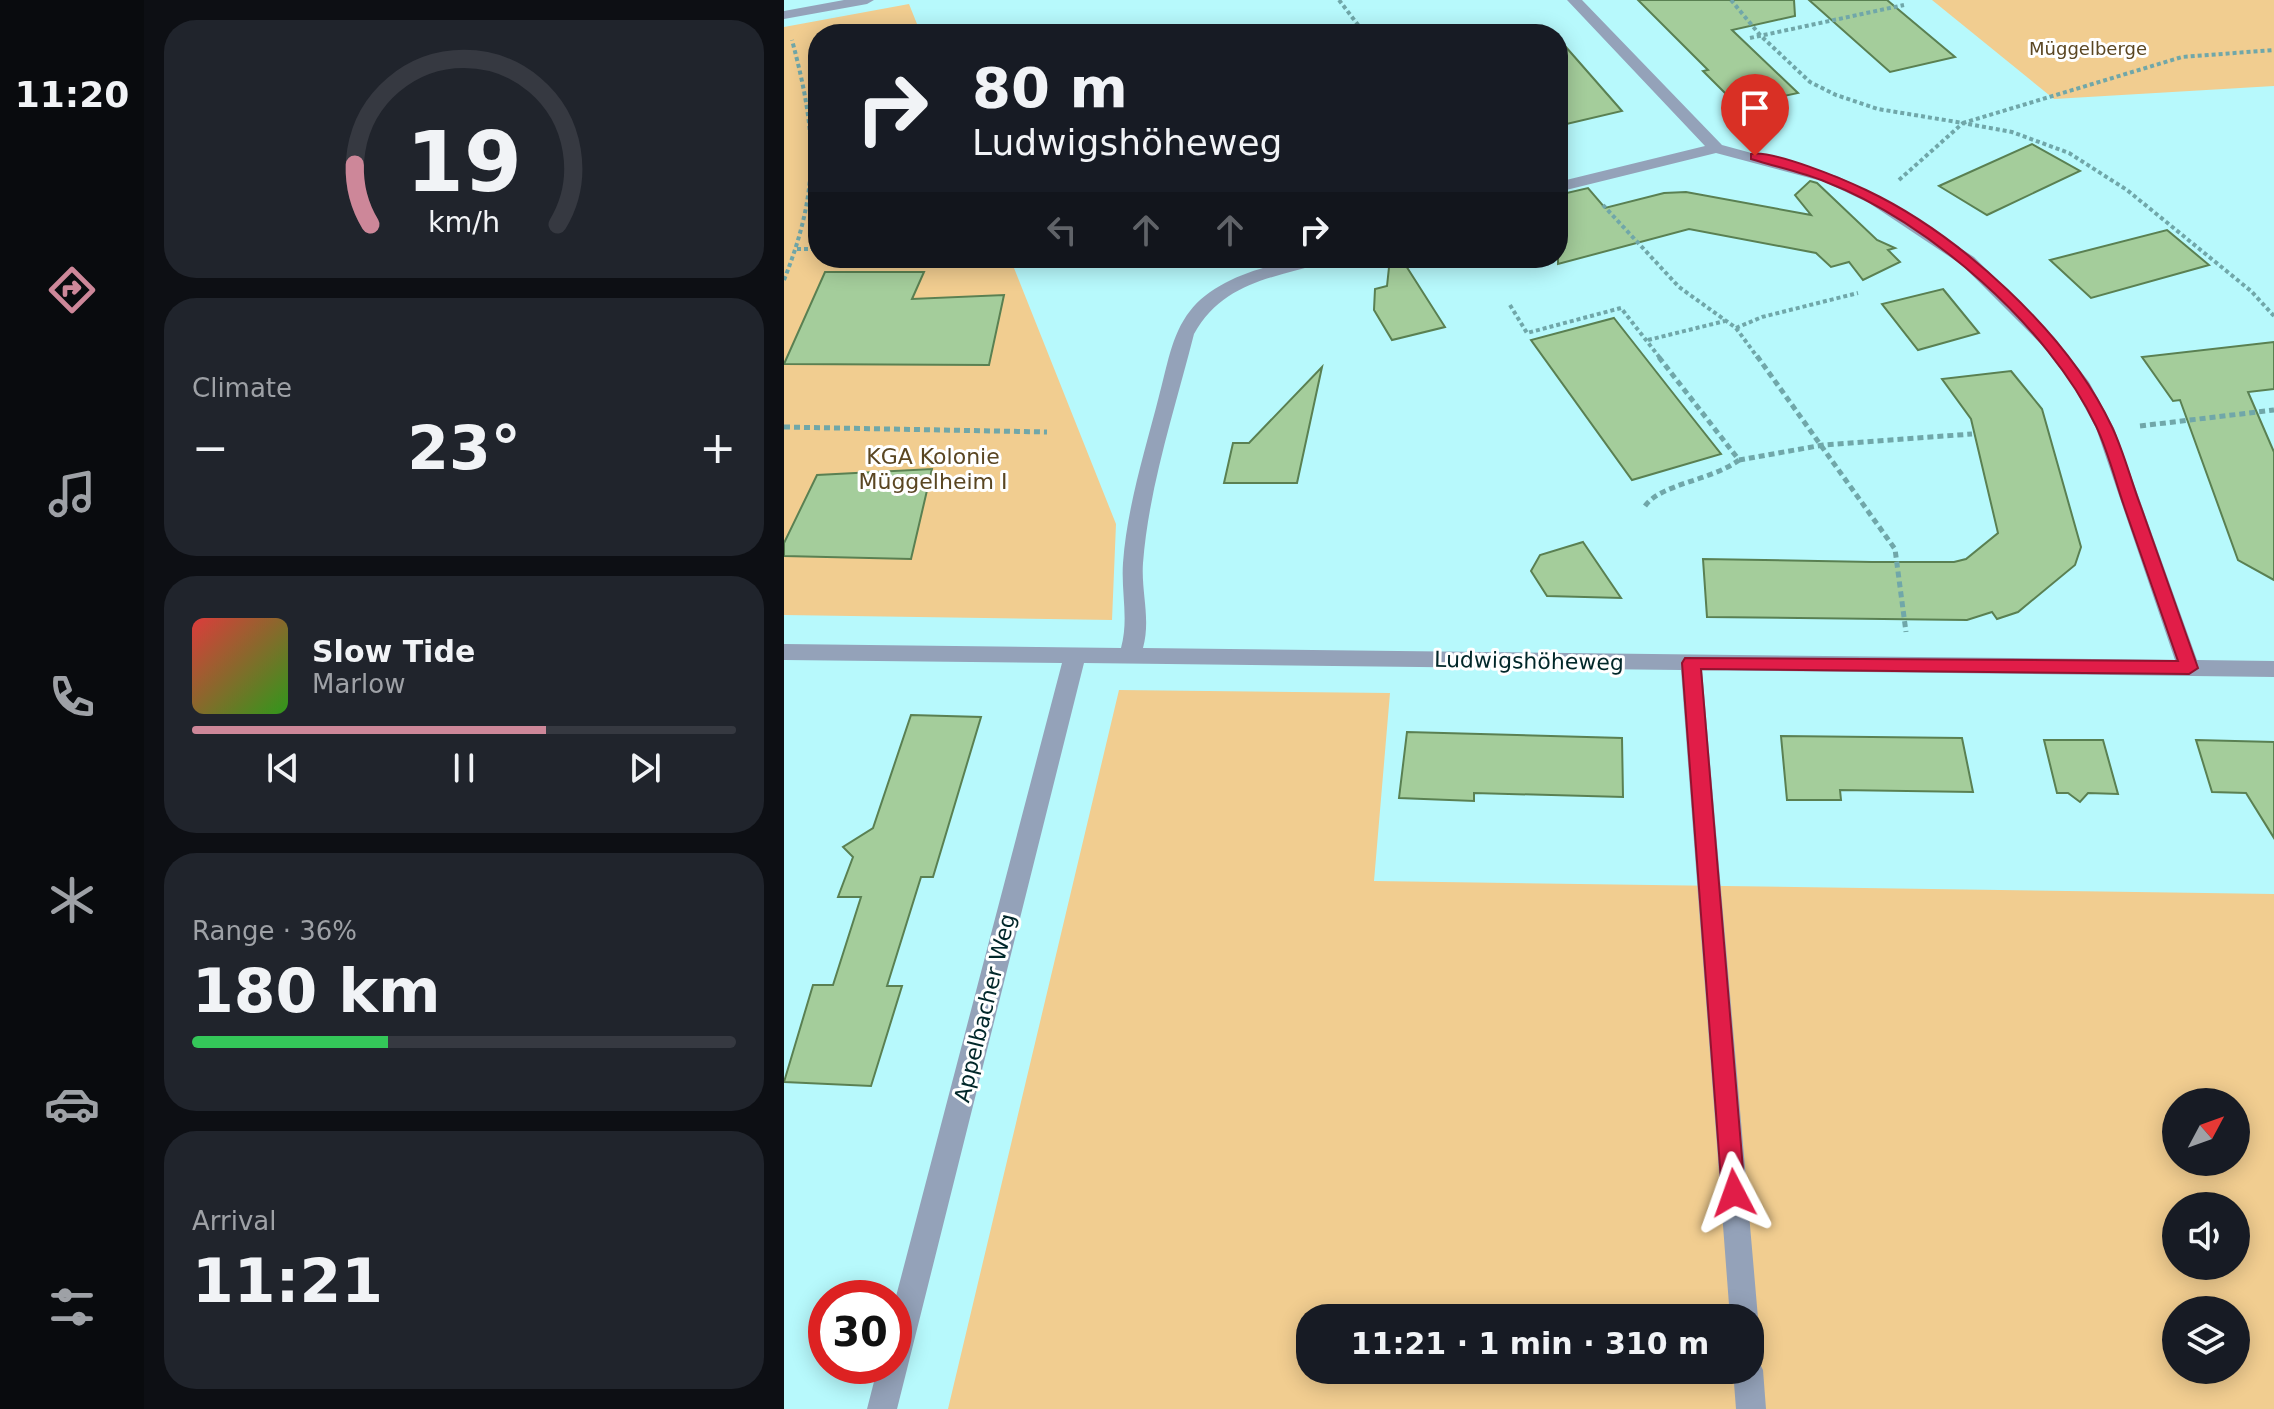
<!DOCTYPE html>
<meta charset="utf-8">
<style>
:root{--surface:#171b24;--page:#20242c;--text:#f1f3f6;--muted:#9ea1a6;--line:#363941;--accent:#cd8799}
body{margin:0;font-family:"DejaVu Sans",sans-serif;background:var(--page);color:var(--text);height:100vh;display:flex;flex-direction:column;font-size:30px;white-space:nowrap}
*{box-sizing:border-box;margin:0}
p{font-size:26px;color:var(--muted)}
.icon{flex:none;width:44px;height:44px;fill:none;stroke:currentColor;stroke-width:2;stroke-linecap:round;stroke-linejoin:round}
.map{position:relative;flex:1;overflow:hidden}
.drawer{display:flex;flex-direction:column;gap:20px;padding:20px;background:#0d0f14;width:640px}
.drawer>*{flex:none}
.top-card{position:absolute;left:24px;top:24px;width:760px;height:244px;border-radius:32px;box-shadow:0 4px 20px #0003;background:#171b24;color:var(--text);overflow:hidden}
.needle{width:52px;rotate:49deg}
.fabs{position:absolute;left:1378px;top:1088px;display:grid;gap:16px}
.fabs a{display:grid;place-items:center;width:88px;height:88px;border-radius:50%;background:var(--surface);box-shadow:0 4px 20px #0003;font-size:40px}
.speed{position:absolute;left:24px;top:1280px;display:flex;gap:16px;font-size:40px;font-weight:700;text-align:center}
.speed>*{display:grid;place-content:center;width:104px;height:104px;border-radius:50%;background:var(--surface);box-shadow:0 4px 20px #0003;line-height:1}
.speed .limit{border:12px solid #d22;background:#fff;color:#111}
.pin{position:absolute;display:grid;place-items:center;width:68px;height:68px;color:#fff;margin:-82px -34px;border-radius:50% 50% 50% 0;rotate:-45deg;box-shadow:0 0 8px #0007}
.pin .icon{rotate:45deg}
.me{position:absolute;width:88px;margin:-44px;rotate:356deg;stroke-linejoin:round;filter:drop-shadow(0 0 6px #0008)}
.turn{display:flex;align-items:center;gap:28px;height:168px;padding:0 32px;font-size:36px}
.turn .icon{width:104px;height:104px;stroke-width:2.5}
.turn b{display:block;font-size:56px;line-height:68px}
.lanes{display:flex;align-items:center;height:76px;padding:0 32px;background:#0003;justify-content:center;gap:40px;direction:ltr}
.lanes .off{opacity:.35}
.big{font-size:60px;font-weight:700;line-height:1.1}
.drawer .tile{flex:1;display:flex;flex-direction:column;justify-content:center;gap:12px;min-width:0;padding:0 28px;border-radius:32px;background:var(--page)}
.drawer .dial{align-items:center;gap:0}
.dial svg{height:208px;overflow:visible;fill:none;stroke:var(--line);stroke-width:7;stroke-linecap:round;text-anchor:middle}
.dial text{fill:var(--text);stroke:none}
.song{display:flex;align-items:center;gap:24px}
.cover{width:96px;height:96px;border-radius:12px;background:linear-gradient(135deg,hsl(0 70% 55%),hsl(110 70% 35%))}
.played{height:8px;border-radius:4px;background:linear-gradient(90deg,var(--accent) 65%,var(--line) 65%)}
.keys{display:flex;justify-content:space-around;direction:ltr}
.heat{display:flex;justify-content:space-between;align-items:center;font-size:44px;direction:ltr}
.charge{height:12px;border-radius:6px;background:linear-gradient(90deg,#34c759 36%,var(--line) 0)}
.trip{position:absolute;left:512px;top:1304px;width:468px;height:80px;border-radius:32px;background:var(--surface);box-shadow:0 4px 20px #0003;font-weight:700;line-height:80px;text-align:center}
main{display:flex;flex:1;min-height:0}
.dock{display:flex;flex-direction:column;width:144px;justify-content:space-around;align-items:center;background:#090b0e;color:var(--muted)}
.dock .icon{width:56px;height:56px}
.dock .active{color:var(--accent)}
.dock b{font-size:36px;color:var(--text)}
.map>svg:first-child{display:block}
.green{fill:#f1cd90;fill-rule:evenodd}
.building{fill:#a4cd9b;stroke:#5a8052;stroke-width:2}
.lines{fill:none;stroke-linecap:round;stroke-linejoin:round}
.path-far1{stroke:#70a7a9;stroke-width:4;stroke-dasharray:4 3;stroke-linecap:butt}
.path{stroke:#70a7a9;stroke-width:5;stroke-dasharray:6 4;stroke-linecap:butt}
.minor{fill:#94a2b9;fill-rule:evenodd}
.route{fill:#e11d48;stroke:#92132f;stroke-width:2}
.labels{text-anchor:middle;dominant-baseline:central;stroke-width:6;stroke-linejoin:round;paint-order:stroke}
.far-park-label{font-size:18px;fill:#5a4622;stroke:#fff}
.park-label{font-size:22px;fill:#5a4622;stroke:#fff}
.street-label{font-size:22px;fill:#012729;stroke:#fff}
</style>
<main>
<nav class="dock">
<b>11:20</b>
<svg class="icon active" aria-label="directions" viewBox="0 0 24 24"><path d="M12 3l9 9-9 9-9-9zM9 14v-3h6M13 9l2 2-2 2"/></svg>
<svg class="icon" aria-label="music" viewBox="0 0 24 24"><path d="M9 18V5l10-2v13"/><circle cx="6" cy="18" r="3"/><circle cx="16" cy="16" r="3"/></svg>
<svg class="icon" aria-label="phone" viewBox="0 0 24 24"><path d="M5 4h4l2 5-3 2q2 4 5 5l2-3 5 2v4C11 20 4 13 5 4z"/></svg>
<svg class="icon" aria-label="climate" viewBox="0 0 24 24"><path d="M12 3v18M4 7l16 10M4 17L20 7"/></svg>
<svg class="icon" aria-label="car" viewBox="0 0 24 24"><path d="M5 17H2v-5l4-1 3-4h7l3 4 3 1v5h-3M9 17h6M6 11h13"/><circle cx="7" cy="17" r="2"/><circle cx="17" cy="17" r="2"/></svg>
<svg class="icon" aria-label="filters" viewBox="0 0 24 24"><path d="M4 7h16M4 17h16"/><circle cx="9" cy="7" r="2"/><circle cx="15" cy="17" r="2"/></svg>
</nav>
<section class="drawer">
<div class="tile dial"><svg viewBox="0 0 100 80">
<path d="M14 69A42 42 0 1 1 86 69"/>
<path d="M14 69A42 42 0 0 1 8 46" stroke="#cd8799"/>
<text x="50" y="56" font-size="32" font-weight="700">19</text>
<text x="50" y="72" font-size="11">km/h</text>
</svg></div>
<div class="tile"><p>Climate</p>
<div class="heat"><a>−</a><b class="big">23°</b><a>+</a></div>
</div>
<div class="tile">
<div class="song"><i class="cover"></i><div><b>Slow Tide</b><p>Marlow</p></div></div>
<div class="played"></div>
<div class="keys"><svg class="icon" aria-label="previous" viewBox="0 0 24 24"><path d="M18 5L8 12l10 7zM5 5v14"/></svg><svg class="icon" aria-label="pause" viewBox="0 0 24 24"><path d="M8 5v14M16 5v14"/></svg><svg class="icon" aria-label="next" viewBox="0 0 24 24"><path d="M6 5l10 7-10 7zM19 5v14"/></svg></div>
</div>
<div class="tile"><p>Range · 36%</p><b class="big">180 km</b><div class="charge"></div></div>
<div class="tile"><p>Arrival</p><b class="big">11:21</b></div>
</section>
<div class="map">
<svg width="1490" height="1409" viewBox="0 0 1490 1409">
<rect width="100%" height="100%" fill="#b7f9fc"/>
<g class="green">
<polygon points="1148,0 1490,0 1490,86 1270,99"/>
<polygon points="125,4 137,34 34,34 34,258 226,258 332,524 328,620 0,615 0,27"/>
<path d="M335,690L606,693L590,881L1490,894V1409H164ZM1392,1102H1452V1162H1392ZM1392,1206H1452V1266H1392ZM1392,1310H1452V1370H1392ZM526,1318H966V1370H526Z"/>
</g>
<g class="building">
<polygon points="854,0 1010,0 1011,16 948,30 1014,93 954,106 919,71 924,70"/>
<polygon points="1025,0 1103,0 1171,57 1106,72"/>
<polygon points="774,38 838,111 774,126"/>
<polygon points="1248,144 1296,171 1203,215 1155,186"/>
<polygon points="1026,181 1033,183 1093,240 1111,248 1104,250 1116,262 1079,280 1065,262 1047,267 1032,253 905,229 774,264 774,195 804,188 821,208 880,193 902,192 1027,215 1011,195"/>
<polygon points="1383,230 1425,265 1307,298 1266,260"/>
<polygon points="606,258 617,258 661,327 608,340 590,310 591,289 603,286"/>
<polygon points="41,272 140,272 128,299 220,295 205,365 0,364"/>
<polygon points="1159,289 1195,333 1134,350 1098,304"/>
<polygon points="830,318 903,411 937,454 848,480 747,340"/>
<polygon points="1490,342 1490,389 1464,392 1490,452 1490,580 1454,560 1396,400 1389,401 1358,357"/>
<polygon points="538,367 513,483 440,483 449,443 465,443"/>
<polygon points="1227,371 1258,409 1297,547 1291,565 1234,612 1213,619 1208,612 1183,620 923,617 919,559 1088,562 1170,562 1182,559 1214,533 1187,419 1158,379"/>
<polygon points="148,469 127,559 0,556 0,543 33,475"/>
<polygon points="799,542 837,598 763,596 747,571 756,555"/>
<polygon points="127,715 197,717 149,877 137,877 103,986 118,986 87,1086 0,1082 29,985 49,985 77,897 54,897 69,857 59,847 89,828"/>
<polygon points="623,732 838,738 839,797 690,793 690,801 615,798"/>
<polygon points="997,736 1178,738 1189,792 1056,790 1057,800 1003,800"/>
<polygon points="1260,740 1319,740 1334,794 1304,793 1296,802 1284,793 1273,793"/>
<polygon points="1412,740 1490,742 1490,838 1462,793 1428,792"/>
</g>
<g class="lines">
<g class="path-far1">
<polyline points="555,0 581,34"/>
<polyline points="947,0 976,35 1026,82 1052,95 1094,109 1179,123 1398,57 1490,50"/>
<polyline points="966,38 1120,5"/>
<polyline points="1115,180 1179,123 1228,132 1285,153 1343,190 1467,291 1490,316"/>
<polyline points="819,205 895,287 952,328 974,358"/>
<polyline points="13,249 34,249"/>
<path d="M0,280C36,189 33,134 8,40"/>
<polyline points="726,305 743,333 837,308 876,358"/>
<polyline points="952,328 978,317 1074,293"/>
<polyline points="864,340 941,321"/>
</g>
<g class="path">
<polyline points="973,356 1111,549 1122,632"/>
<polyline points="1356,426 1490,410"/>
<polyline points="0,427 263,432"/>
<polyline points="955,460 1039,445 1188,434"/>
<path d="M861,506C878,483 927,481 955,460L874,356"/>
</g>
<g class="minor">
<polygon points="60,0 90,0 83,4 0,19 0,11"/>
<path d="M783,0H798L938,145L1053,176L1097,197L1190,257L1270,337L1305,382L1330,428L1413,660L1490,661V677L918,670L974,1318L970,1328L966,1330V1318H946L897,670L300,663L113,1409H83L94,1366H110V1304L278,663L0,660V644L337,648C345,619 337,593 339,563C343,507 361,451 375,396C383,368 387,335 406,311C433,275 502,258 544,258L542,262C489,278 439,282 410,334C391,409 365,486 359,563C357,592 367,619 359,648L1391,660L1312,428L1288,384L1258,345L1178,265L1085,203L1041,182L932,153L774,192V182L921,146Z"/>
<polygon points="966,1356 974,1360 979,1370 982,1409 952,1409 949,1370 966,1370"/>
</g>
</g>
<path class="route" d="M967,154C990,150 1059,179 1082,190C1175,234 1284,333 1328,427C1340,452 1347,481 1357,507C1376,561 1395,614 1414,668L1405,674L917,669L961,1193L958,1201L950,1204L942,1201L938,1193L898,663L901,658L1394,661C1376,609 1358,558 1340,506C1331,480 1324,451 1312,426C1265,327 1144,221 1042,182C1018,172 992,167 967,159Z"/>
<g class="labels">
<g class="far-park-label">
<text x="1304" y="48">Müggelberge</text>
</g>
<g class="park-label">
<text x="149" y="456">KGA Kolonie<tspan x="149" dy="25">Müggelheim I</tspan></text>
</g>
<g class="street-label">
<text transform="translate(745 661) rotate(1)">Ludwigshöheweg</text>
<text transform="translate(201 1008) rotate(-76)">Appelbacher Weg</text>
</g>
</g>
</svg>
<div class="fabs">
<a><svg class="needle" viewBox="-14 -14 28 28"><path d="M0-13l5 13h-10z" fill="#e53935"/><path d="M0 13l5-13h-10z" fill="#9ea1a6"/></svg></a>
<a><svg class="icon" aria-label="sound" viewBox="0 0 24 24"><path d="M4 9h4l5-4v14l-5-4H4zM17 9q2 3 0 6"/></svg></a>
<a><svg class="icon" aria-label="layers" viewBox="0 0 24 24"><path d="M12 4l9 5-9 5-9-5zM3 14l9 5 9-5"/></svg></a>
</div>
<div class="speed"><div class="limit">30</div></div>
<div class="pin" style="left:971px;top:156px;background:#d93025"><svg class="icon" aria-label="arrive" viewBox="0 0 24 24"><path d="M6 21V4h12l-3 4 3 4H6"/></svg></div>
<svg class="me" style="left:950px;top:1193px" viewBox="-20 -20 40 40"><path d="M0-17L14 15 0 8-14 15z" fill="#e11d48" stroke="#fff" stroke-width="4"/></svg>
<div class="trip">11:21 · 1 min · 310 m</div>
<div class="top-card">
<div class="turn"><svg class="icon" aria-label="right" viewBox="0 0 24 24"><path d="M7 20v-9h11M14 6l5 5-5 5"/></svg><div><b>80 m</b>Ludwigshöheweg</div></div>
<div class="lanes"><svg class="icon off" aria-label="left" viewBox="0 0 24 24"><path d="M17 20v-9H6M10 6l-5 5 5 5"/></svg><svg class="icon off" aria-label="ahead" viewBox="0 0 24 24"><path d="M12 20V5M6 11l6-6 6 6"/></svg><svg class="icon off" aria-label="ahead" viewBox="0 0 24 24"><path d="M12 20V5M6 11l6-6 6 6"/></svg><svg class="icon" aria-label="right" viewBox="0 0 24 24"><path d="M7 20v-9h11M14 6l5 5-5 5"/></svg></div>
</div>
</div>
</main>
